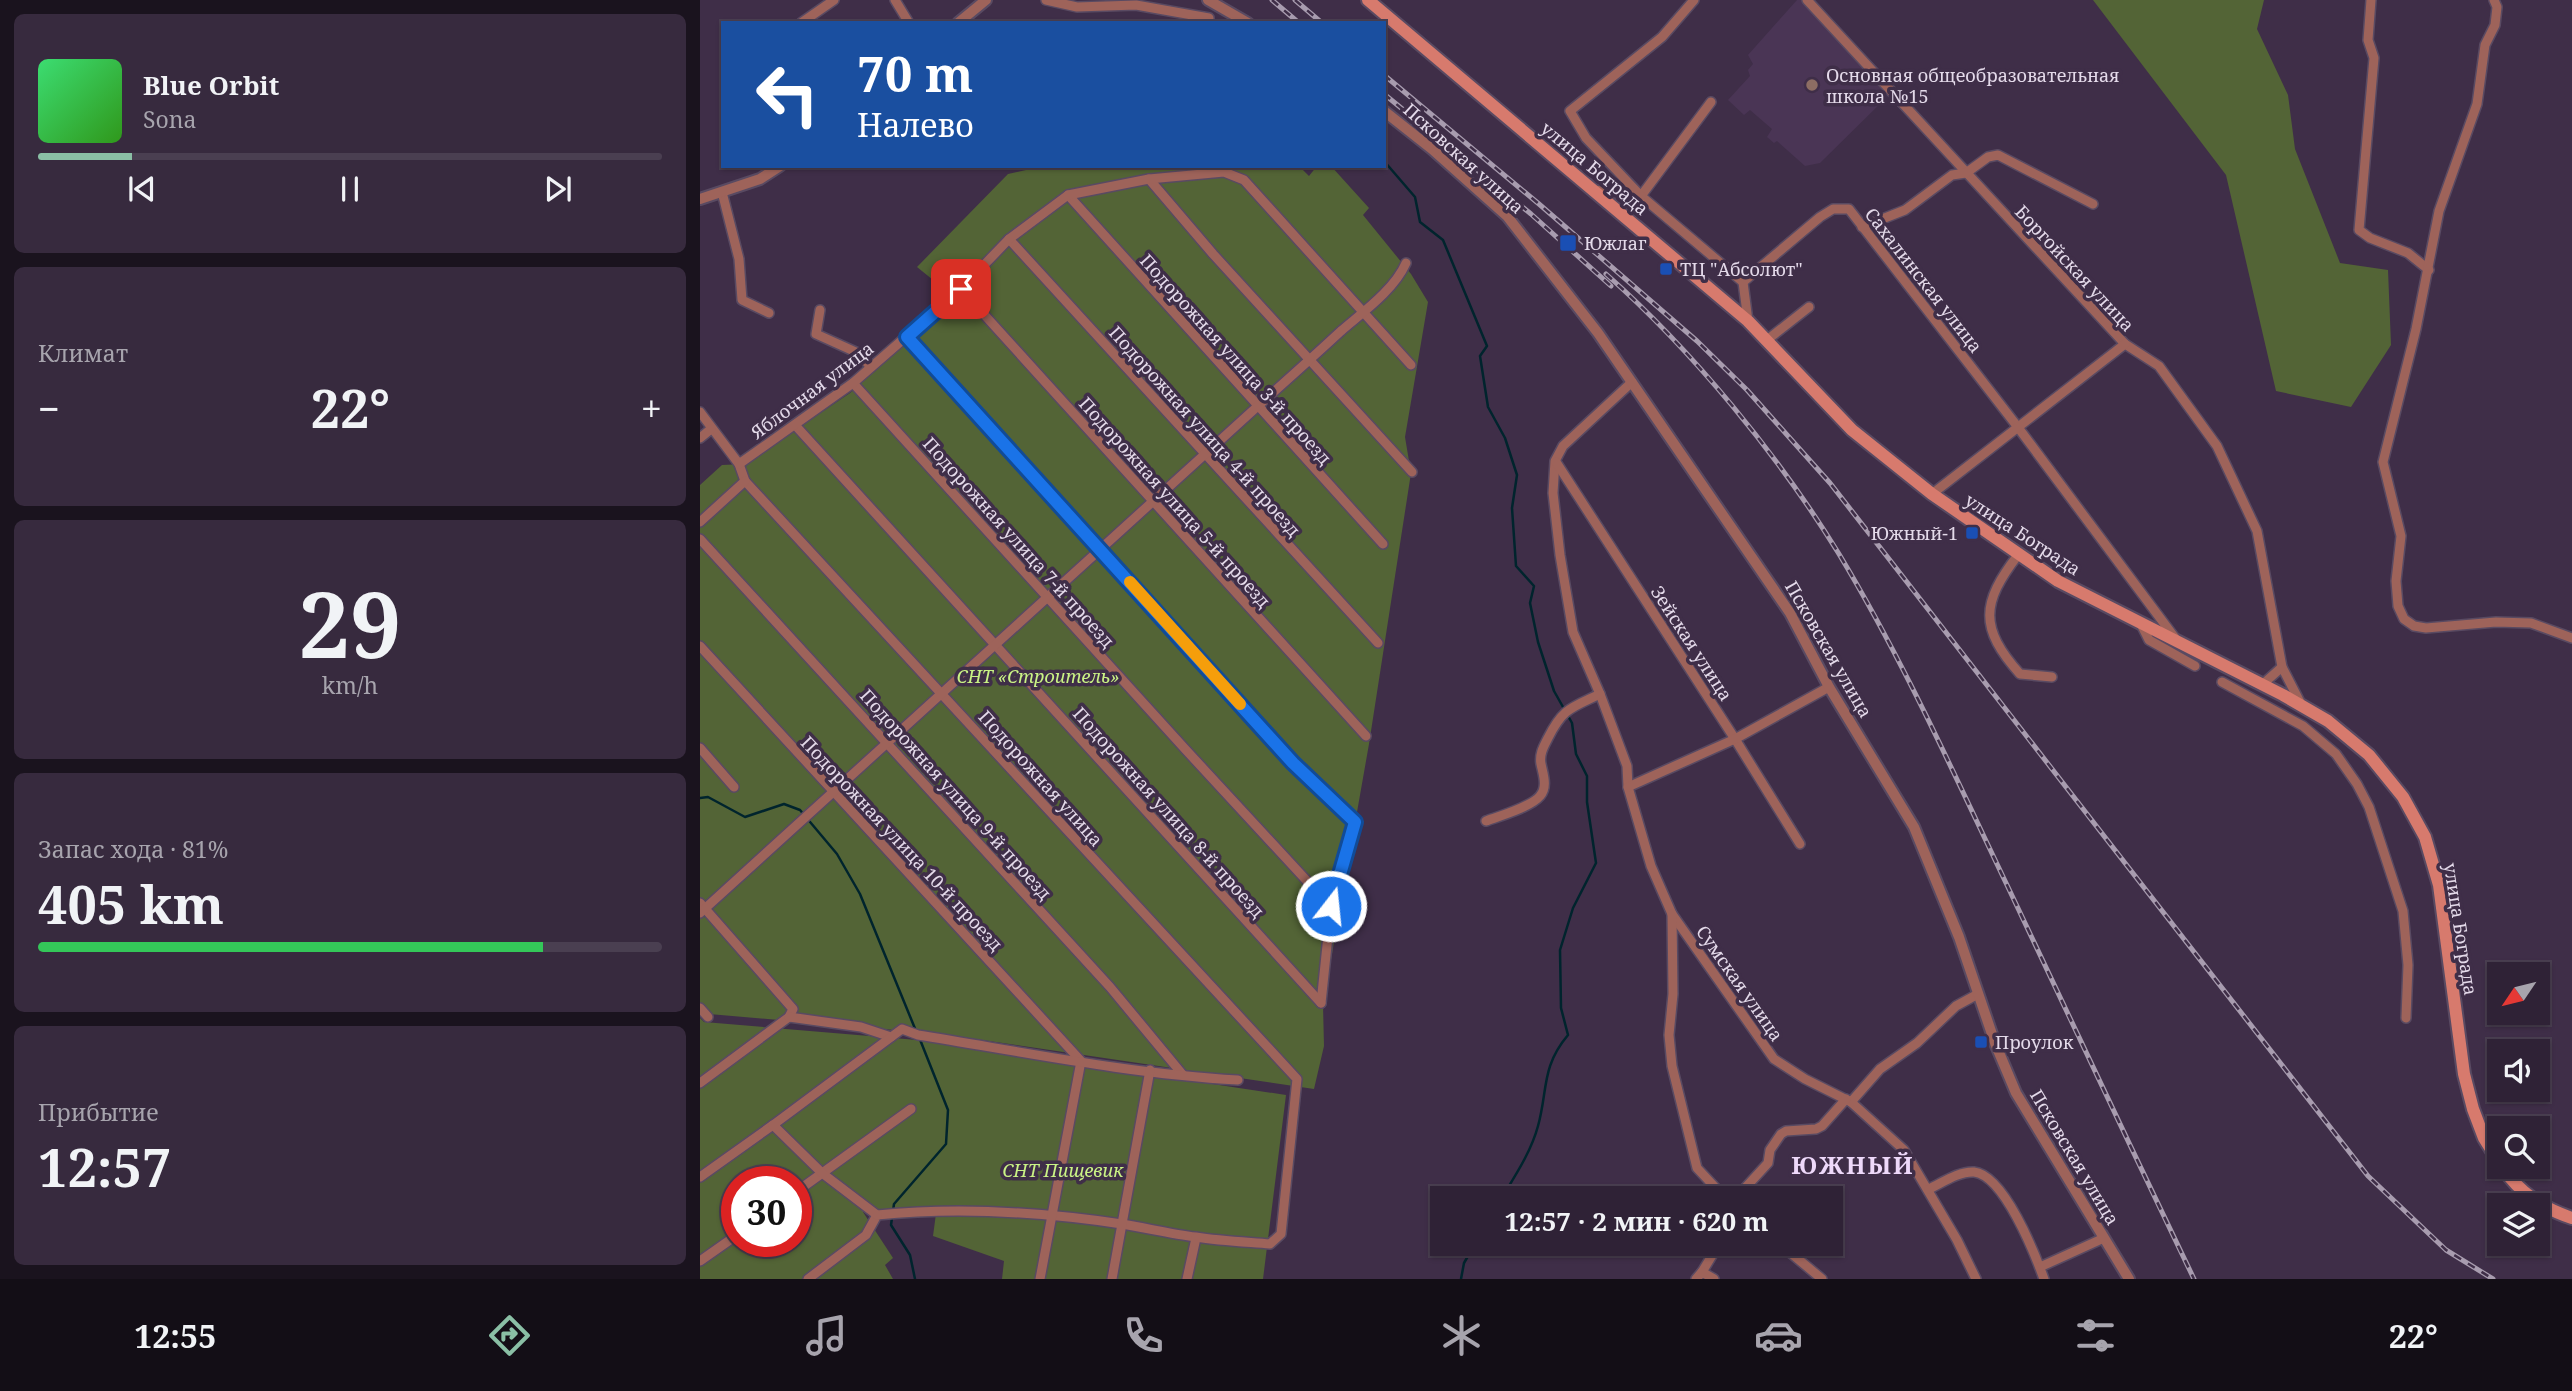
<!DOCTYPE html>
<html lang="ru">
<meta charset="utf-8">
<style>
:root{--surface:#2f2236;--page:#372a3e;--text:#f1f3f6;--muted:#a7a4ad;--line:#4a3f51;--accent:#8abfa5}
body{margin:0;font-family:"Noto Serif",serif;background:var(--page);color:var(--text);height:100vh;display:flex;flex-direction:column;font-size:26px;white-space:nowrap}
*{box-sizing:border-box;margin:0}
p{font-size:23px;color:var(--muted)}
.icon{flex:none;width:38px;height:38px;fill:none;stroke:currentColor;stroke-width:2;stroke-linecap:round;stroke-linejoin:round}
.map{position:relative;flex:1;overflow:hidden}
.side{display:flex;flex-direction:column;gap:14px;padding:14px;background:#1a131e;width:700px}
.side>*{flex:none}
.banner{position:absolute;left:21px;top:21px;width:665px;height:147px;border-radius:0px;box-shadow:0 2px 5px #0004,0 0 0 2px var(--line);background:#1a4fa0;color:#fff;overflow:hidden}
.needle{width:46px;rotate:235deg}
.tools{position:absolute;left:1787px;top:962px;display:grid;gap:14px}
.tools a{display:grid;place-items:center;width:63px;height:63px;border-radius:0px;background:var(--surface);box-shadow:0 2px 5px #0004,0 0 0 2px var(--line);font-size:35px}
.speed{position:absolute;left:21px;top:1166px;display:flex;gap:14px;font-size:35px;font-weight:700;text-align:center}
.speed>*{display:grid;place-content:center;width:91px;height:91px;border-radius:50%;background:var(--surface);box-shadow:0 2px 5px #0004,0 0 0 2px var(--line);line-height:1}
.speed .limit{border:10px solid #d22;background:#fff;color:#111}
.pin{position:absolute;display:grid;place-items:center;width:60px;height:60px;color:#fff;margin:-30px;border-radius:14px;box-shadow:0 4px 10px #0006}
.me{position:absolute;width:77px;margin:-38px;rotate:16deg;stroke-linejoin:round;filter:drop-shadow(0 0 5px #0008)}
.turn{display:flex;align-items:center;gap:24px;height:147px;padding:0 21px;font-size:32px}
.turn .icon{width:91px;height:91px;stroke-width:2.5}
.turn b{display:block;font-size:49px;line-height:60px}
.big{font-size:52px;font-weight:700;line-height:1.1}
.side .widget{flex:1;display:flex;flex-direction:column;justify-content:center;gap:10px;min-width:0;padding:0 24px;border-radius:10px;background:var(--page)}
.side .dial{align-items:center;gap:0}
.dial b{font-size:91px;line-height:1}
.song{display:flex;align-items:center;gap:21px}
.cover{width:84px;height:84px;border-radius:10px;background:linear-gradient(135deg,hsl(140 70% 55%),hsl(110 70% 35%))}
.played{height:7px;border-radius:4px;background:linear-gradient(90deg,var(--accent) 15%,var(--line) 15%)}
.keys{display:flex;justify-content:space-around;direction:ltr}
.heat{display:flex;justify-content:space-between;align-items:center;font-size:38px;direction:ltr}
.charge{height:10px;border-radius:5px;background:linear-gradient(90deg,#34c759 81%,var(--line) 0)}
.trip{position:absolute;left:730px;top:1186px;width:413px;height:70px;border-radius:0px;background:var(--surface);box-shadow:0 2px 5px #0004,0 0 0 2px var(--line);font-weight:700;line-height:70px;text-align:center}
.menu{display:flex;height:112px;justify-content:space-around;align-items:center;background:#130e16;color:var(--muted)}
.menu .icon{width:49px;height:49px}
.menu .active{color:var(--accent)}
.menu b{font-size:32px;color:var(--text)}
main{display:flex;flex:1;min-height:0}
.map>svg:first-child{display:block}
.built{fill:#4a3555}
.green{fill:#536436;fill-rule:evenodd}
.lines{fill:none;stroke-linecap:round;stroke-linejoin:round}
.stream{stroke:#00242d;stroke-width:2.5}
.minor-casing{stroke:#594a62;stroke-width:12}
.tertiary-casing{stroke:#594a62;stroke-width:14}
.secondary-casing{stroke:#594a62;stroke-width:16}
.minor{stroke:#9e635a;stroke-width:9}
.tertiary{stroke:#9e635a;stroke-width:10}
.secondary{stroke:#d77a6d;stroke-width:12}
.rail-casing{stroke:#a89caf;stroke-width:5}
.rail{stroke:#3f2e48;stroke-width:2.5;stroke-dasharray:8;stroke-linecap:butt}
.route-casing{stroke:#114b97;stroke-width:18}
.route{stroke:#1a73e8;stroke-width:12}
.slow{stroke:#f59e0b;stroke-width:12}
.education-dot{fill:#8d6e63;stroke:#3f2e48;stroke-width:2.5}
.transit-dot{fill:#1a4fb4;stroke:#3f2e48;stroke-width:2.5}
.labels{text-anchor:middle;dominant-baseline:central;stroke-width:7;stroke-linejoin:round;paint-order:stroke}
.poi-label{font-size:18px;fill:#e4daea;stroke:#3f2e48;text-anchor:start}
.street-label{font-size:18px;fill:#e4daea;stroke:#3f2e48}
.park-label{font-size:18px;font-style:italic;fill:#caf385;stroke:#3f2e48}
.district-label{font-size:24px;font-weight:bold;letter-spacing:2px;fill:#eed9fa;stroke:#3f2e48}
</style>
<main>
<section class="side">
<div class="widget">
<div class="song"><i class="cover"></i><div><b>Blue Orbit</b><p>Sona</p></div></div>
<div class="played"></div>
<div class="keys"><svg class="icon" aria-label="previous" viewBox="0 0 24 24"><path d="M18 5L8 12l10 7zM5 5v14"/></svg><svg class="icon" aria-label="pause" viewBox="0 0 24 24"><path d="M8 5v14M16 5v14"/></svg><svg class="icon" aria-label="next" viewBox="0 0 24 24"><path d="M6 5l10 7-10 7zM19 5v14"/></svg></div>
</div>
<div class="widget"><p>Климат</p>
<div class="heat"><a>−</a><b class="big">22°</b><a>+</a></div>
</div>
<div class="widget dial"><b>29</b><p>km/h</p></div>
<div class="widget"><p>Запас хода · 81%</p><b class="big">405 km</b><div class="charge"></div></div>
<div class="widget"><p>Прибытие</p><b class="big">12:57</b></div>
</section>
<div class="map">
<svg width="1872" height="1279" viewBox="0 0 1872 1279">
<rect width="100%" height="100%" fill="#3f2e48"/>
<polygon class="built" points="1097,0 1104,0 1191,93 1120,163 1105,166 1077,141 1074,143 1067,137 1072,129 1050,110 1044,115 1028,100 1050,76 1048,70 1053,64 1048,55"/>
<g class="green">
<polygon points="1393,0 1564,0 1557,29 1588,95 1595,149 1640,263 1688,270 1691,345 1651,407 1576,391 1526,175"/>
<polygon points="344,166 599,166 609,176 617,166 631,166 669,208 663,215 711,274 728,302 705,437 711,473 669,744 623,1005 624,1046 614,1089 241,1034 9,1014 0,1004 0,485 22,465 45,464 150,393 254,297 217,267 308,174"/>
<path d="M0,1018L4,1022L229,1041L586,1095L563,1279H302L304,1261L233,1236L237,1206L163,1212L193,1258L185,1265L193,1279H0ZM37,1181H96V1241H37Z"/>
</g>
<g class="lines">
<g class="stream">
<path d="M684,161L715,197L720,222L743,240L787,346L780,356L788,407L805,438L817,475L812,508L816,566L834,586L830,603L838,642L854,691L872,723L876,754L887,776V802L896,863L873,908L860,950L861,1008L868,1035C841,1067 848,1090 838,1126C831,1152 815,1176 801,1199"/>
<polyline points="0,798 8,797 45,817 84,804 100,810 137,854 160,894 216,1031"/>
<polyline points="215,1279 210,1255 191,1225 194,1204 246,1144 248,1110 219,1037"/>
<polyline points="761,1279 764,1263 775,1244"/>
</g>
<defs>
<g id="minor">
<polyline points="195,0 209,23"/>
<polyline points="346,0 377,7 436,5 509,18"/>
<polyline points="1107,0 1425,344 1459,366 1517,446 1557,531 1582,667 1602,706"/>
<polyline points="1671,0 1668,40 1674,58 1659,230 1670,238 1708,253 1729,270"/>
<polyline points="1794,0 1797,7 1795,25 1785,45 1777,104 1739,211 1716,329 1683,462 1701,536 1696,581 1698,606 1704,619 1714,626 1726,628 1796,622 1831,623 1872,638"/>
<polyline points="101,23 134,0"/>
<polyline points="1011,102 941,196 1043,282 1120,217 1133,209 1149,209 1317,426 1475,638"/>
<polyline points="449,179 513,254 712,472"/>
<polyline points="894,190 941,196 886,138 870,111 962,37 994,0"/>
<polyline points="22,192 39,259 42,300 69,313"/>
<polyline points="368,195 683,544"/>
<polyline points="1162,227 1205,210 1252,175 1266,173 1288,157 1298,155 1393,204"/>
<polyline points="309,239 678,643"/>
<polyline points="1043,282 1048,321"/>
<polyline points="261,289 666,736"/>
<polyline points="120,310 116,334 158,353 171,367"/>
<polyline points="207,336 593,763 655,822 631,907 621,1003"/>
<polyline points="1067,340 1109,307"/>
<polyline points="932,382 863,446 855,461 853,493 860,555 873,632 900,694 927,766 928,787 951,866 972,914 1074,1059 1105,1079 1151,1102 1204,1150 1257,1240 1276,1279"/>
<polyline points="153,383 486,750 631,907"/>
<path d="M0,412L39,464L45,481L597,1079L581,1234L570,1244C546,1242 521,1241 496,1237C471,1234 447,1228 422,1224C342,1212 258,1207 177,1215L166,1235L108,1279"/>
<polyline points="95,425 621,1003"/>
<polyline points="0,438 11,429"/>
<polyline points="856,462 1035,739 1100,844"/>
<polyline points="39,464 153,383 261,289 309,239 368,195 449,179 524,172 544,180 711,365"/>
<polyline points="1232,494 1425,344"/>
<polyline points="0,522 45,481"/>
<polyline points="0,539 410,987 483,1075"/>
<path d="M1318,555C1281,603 1279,628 1320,674L1352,677"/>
<polyline points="1441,624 1449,640 1495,666"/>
<polyline points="0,646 381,1061 340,1279"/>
<polyline points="1522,682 1603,726 1636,754 1657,784 1669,807 1703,911 1708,965 1706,1018"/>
<polyline points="1563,684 1582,667"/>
<polyline points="0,748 34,787"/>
<polyline points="928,787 1035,739 1129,687"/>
<path d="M786,821C800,816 831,807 840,796C848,787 843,774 841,764C839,754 844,746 848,738C863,708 871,708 900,694"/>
<polyline points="0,903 93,1009 89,1017 0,1083"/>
<path d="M0,913C186,744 372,575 559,405C586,381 614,356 641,331C663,312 694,290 706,263"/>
<polyline points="972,914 973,994 969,1035 972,1066 997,1168 1026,1199"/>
<polyline points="0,1008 8,1017"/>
<polyline points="89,1017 161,1027 191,1037"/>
<polyline points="1151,1102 1180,1069 1217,1043 1256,1006 1278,994"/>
<polyline points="0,1177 73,1125"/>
<path d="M1229,1189C1242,1183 1259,1171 1274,1172C1304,1175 1335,1254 1344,1279"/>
<polyline points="96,1192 211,1109"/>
<polyline points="1035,1199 1068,1163 1070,1150 1081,1134 1086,1131 1116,1129 1122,1126 1146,1099"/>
<path d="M177,1215L122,1173L73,1125L202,1029L218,1035C324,1052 431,1074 538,1080"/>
<polyline points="1080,1244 1122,1279"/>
<polyline points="0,1261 37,1235"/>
<polyline points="1340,1267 1404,1238"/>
<polyline points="1002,1272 1019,1244"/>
<polyline points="412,1279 450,1070"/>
<polyline points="487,1279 496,1238"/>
<polyline points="996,1279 1002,1272 1014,1279"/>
</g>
<g id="tertiary">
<polyline points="508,0 548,23"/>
<polyline points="258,23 286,0"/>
<polyline points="684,111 732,149 807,216 898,333 1090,613 1129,687 1214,827 1259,937 1295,1043 1316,1093 1429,1279"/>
<polyline points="0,199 60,179 80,166"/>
</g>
<g id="secondary">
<polyline points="668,0 1048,321 1152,430 1232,494 1358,581 1583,695 1628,721 1669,755 1703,797 1725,837 1739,885 1764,1074 1773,1109 1784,1138 1799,1162"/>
<path d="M1802,1167C1820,1193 1842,1208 1872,1218"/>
</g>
</defs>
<use href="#minor" class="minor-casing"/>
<use href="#tertiary" class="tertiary-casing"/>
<use href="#secondary" class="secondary-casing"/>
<use href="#minor" class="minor"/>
<use href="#tertiary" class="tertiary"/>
<use href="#secondary" class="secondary"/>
<defs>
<g id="rail">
<polyline points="572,0 599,23"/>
<polyline points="595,0 622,23"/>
<polyline points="684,75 839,204 997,341 1047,390 1130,483 1668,1176 1746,1250 1793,1279"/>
<polyline points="684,94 831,214 911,286"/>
<path d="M906,274C992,350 1079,456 1139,554C1203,660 1254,774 1307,885C1369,1016 1431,1148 1494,1279"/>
</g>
</defs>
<use href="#rail" class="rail-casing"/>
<use href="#rail" class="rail"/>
</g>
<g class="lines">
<defs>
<polyline id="route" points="261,289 207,337 593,763 655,822 631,906"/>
</defs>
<use href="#route" class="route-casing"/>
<use href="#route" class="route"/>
<polyline class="slow" points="430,582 540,704"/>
</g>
<circle class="education-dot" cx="1112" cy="85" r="7"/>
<g class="transit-dot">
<rect x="859" y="234" width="18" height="18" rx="3.5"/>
<rect x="959" y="262" width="14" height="14" rx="3.5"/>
<rect x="1265" y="526" width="14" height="14" rx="3.5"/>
<rect x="1274" y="1035" width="14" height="14" rx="3.5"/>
</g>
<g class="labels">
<g class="poi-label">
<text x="1126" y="75">Основная общеобразовательная<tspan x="1126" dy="21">школа №15</tspan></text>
<text x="884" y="243">Южлаг</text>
<text x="980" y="269">ТЦ "Абсолют"</text>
<text x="1258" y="533" text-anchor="end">Южный-1</text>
<text x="1295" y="1042">Проулок</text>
</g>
<g class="street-label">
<text transform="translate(764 158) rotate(42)">Псковская улица</text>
<text transform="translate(895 168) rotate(40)">улица Бограда</text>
<text transform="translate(1375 268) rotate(47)">Боргойская улица</text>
<text transform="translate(1224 280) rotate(52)">Сахалинская улица</text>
<text transform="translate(536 359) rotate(48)">Подорожная улица 3-й проезд</text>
<text transform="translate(112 390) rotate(-37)">Яблочная улица</text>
<text transform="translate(505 431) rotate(48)">Подорожная улица 4-й проезд</text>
<text transform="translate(475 502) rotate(48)">Подорожная улица 5-й проезд</text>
<text transform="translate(1323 534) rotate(33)">улица Бограда</text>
<text transform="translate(319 542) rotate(48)">Подорожная улица 7-й проезд</text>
<text transform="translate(992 643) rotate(57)">Зейская улица</text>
<text transform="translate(1129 649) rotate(60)">Псковская улица</text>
<text transform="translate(341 778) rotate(48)">Подорожная улица</text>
<text transform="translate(256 794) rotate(48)">Подорожная улица 9-й проезд</text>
<text transform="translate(469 812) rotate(48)">Подорожная улица 8-й проезд</text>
<text transform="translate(202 843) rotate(47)">Подорожная улица 10-й проезд</text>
<text transform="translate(1761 929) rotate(81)">улица Бограда</text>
<text transform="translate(1040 983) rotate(55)">Сумская улица</text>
<text transform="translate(1375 1157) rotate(59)">Псковская улица</text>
</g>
<g class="park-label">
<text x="338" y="676">СНТ «Строитель»</text>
<text x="363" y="1170">СНТ Пищевик</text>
</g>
<g class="district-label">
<text x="1153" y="1164">ЮЖНЫЙ</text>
</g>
</g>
</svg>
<div class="tools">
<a><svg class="needle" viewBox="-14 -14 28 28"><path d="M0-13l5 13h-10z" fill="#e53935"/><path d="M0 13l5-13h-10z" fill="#a7a4ad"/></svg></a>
<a><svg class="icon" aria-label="sound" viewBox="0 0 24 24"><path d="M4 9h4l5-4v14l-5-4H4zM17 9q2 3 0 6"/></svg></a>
<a><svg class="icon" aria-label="search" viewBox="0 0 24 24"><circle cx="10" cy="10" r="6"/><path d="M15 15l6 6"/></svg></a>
<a><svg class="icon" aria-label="layers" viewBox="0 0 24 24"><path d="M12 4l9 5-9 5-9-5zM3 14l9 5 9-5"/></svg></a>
</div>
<div class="speed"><div class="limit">30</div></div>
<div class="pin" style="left:261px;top:289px;background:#d93025"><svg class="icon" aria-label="arrive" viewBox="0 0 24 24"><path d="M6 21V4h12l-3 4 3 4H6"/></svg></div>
<svg class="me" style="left:631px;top:906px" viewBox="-20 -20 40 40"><circle r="17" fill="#1a73e8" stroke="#fff" stroke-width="3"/><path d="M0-11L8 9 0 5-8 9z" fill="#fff"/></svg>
<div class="trip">12:57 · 2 мин · 620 m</div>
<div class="banner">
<div class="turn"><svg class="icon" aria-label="left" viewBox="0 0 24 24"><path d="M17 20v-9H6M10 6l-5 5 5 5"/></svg><div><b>70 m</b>Налево</div></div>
</div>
</div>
</main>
<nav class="menu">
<b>12:55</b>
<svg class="icon active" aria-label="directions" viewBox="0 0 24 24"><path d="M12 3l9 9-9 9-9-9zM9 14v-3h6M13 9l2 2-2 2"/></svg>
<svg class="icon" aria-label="music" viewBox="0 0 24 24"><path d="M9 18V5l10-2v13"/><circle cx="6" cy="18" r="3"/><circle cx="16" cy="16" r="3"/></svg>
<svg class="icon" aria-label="phone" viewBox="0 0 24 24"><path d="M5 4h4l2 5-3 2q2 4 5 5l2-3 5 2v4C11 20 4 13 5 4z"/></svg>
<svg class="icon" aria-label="climate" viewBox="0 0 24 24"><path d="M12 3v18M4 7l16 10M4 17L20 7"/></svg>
<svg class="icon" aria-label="car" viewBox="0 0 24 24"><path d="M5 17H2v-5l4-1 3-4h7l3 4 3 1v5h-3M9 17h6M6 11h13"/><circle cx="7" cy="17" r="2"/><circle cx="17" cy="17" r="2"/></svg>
<svg class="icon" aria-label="filters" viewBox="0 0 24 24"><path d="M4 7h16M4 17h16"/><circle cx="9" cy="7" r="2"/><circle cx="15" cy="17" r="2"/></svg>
<b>22°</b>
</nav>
